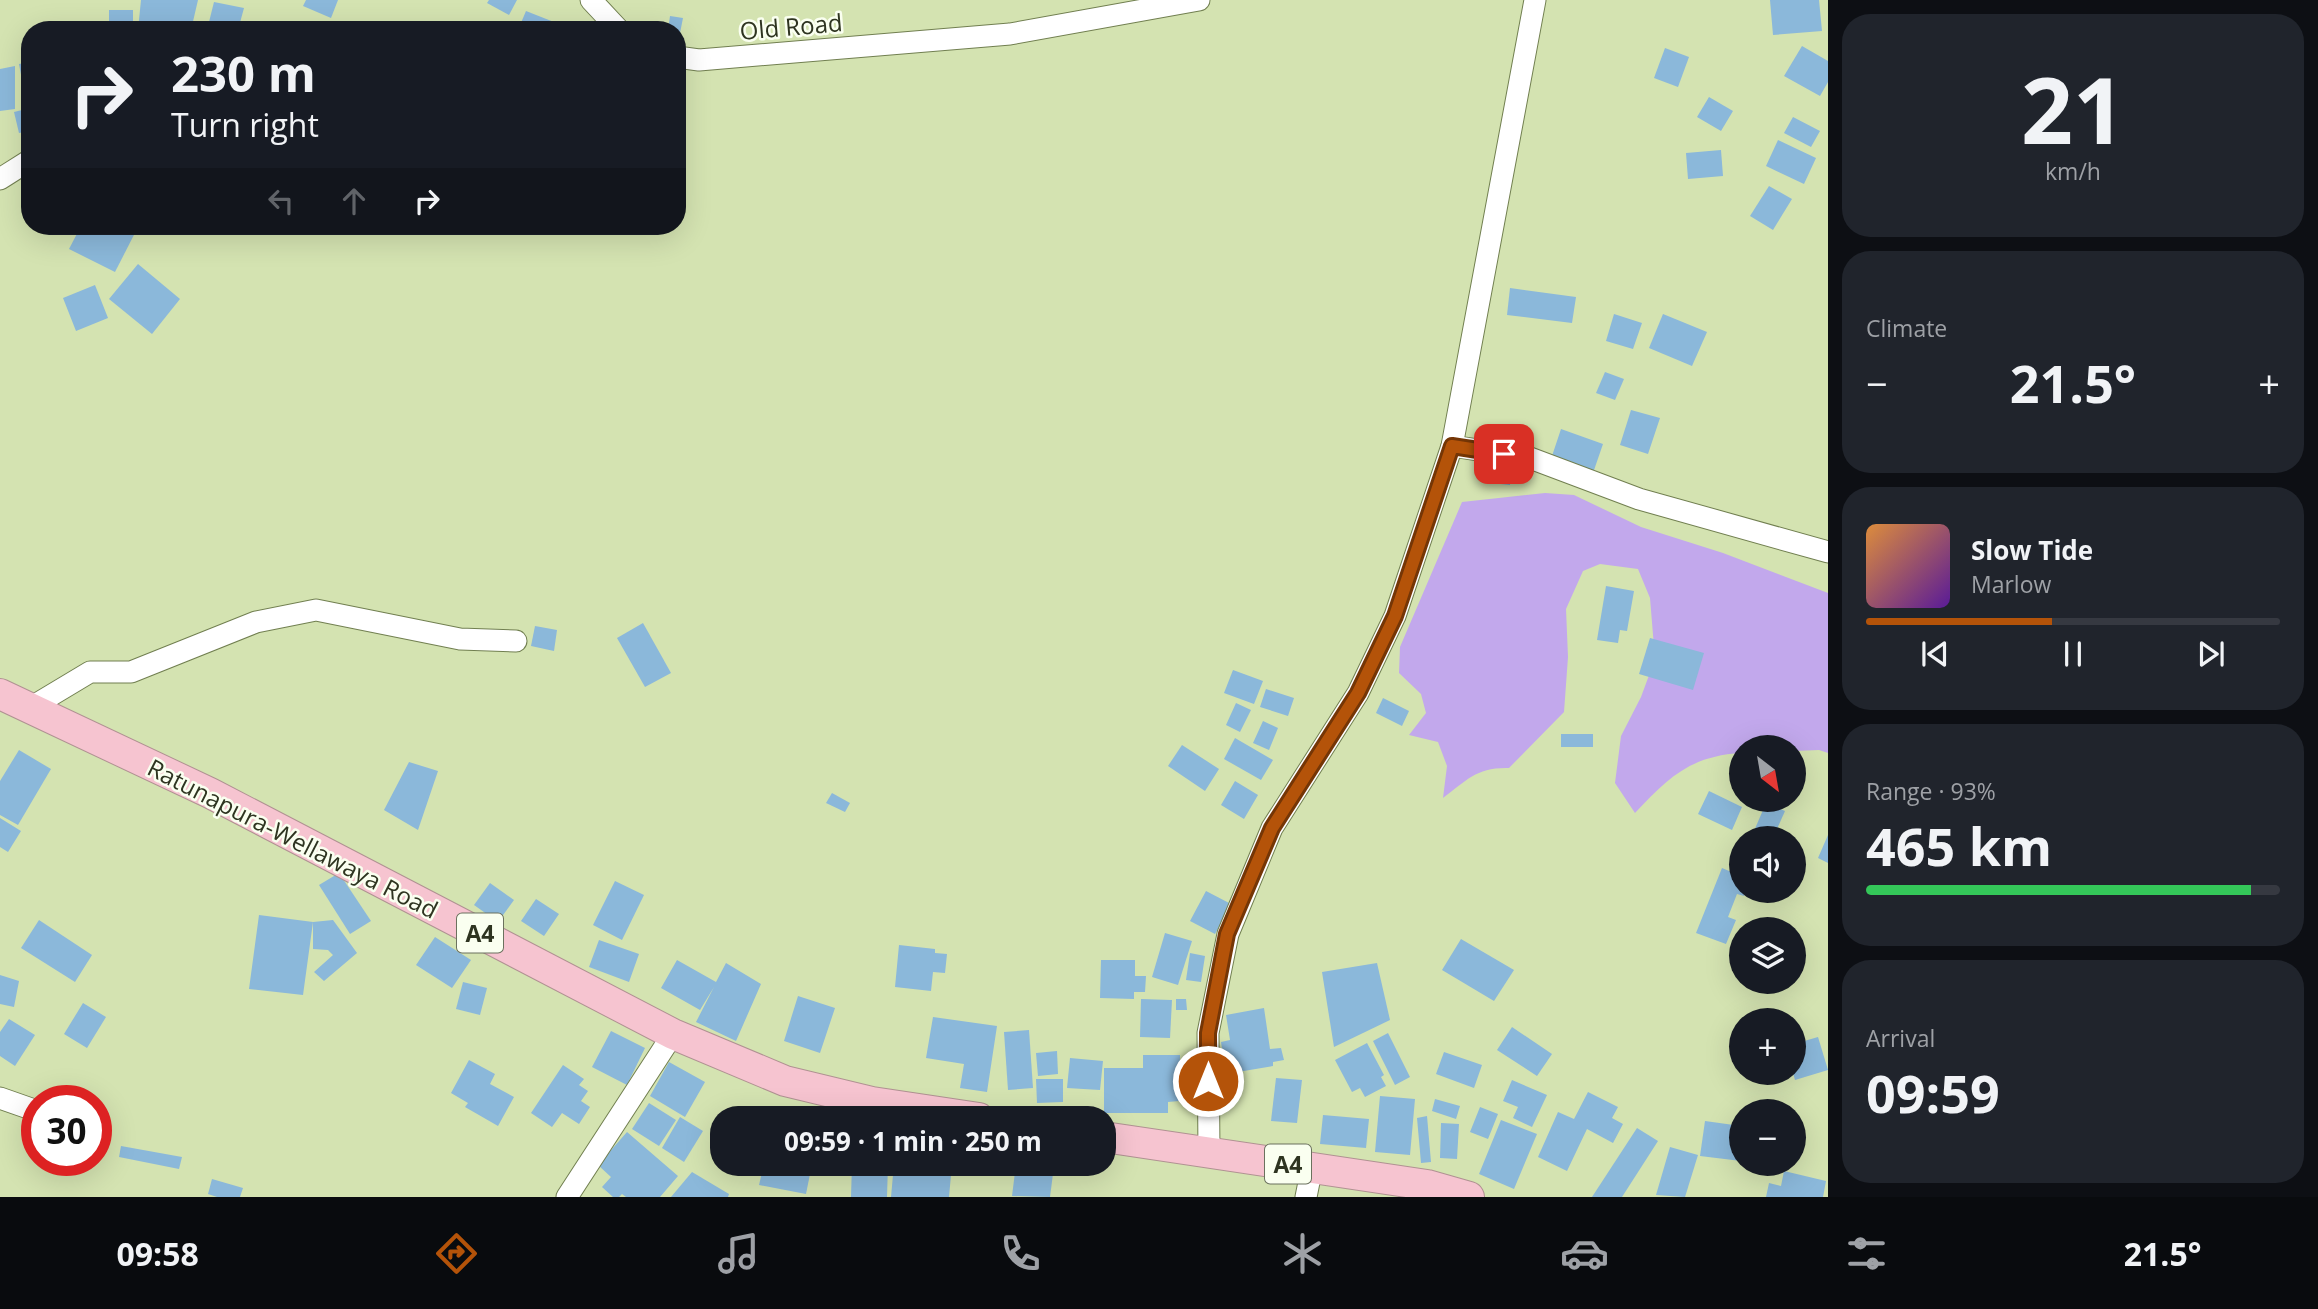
<!DOCTYPE html>
<meta charset="utf-8">
<style>
:root{--surface:#171b24;--page:#20242c;--text:#f1f3f6;--muted:#9ea1a6;--line:#363941;--accent:#b45309}
body{margin:0;font-family:"Open Sans",sans-serif;background:var(--page);color:var(--text);height:100vh;display:flex;flex-direction:column;font-size:26px;white-space:nowrap}
*{box-sizing:border-box;margin:0}
p{font-size:23px;color:var(--muted)}
.icon{flex:none;width:38px;height:38px;fill:none;stroke:currentColor;stroke-width:2;stroke-linecap:round;stroke-linejoin:round}
.map{position:relative;flex:1;overflow:hidden}
.side{display:flex;flex-direction:column;gap:14px;padding:14px;background:#0d0f14;width:490px}
.side>*{flex:none}
.top-card{position:absolute;left:21px;top:21px;width:665px;height:214px;border-radius:28px;box-shadow:0 7px 28px #0002;background:#171b24;color:var(--text);overflow:hidden}
.needle{width:46px;rotate:149deg}
.controls{position:absolute;left:1729px;top:735px;display:grid;gap:14px}
.controls a{display:grid;place-items:center;width:77px;height:77px;border-radius:50%;background:var(--surface);box-shadow:0 7px 28px #0002;font-size:35px}
.speed{position:absolute;left:21px;top:1085px;display:flex;gap:14px;font-size:35px;font-weight:700;text-align:center}
.speed>*{display:grid;place-content:center;width:91px;height:91px;border-radius:50%;background:var(--surface);box-shadow:0 7px 28px #0002;line-height:1}
.speed .limit{border:10px solid #d22;background:#fff;color:#111}
.pin{position:absolute;display:grid;place-items:center;width:60px;height:60px;color:#fff;margin:-30px;border-radius:14px;box-shadow:0 4px 10px #0006}
.me{position:absolute;width:77px;margin:-38px;rotate:0deg;stroke-linejoin:round;filter:drop-shadow(0 0 5px #0008)}
.turn{display:flex;align-items:center;gap:24px;height:147px;padding:0 35px;font-size:32px}
.turn .icon{width:91px;height:91px;stroke-width:2.5}
.turn b{display:block;font-size:49px;line-height:60px}
.lanes{display:flex;align-items:center;height:66px;padding:0 35px;background:#0003;justify-content:center;gap:35px;direction:ltr}
.lanes .off{opacity:.35}
.big{font-size:52px;font-weight:700;line-height:1.1}
.side .card{flex:1;display:flex;flex-direction:column;justify-content:center;gap:10px;min-width:0;padding:0 24px;border-radius:28px;background:var(--page)}
.side .dial{align-items:center;gap:0}
.dial b{font-size:91px;line-height:1}
.song{display:flex;align-items:center;gap:21px}
.cover{width:84px;height:84px;border-radius:10px;background:linear-gradient(135deg,hsl(30 70% 55%),hsl(270 70% 35%))}
.played{height:7px;border-radius:4px;background:linear-gradient(90deg,var(--accent) 45%,var(--line) 45%)}
.keys{display:flex;justify-content:space-around;direction:ltr}
.heat{display:flex;justify-content:space-between;align-items:center;font-size:38px;direction:ltr}
.charge{height:10px;border-radius:5px;background:linear-gradient(90deg,#34c759 93%,var(--line) 0)}
.trip{position:absolute;left:710px;top:1106px;width:406px;height:70px;border-radius:28px;background:var(--surface);box-shadow:0 7px 28px #0002;font-weight:700;line-height:70px;text-align:center}
.menu{display:flex;height:112px;justify-content:space-around;align-items:center;background:#090b0e;color:var(--muted)}
.menu .icon{width:49px;height:49px}
.menu .on{color:var(--accent)}
.menu b{font-size:32px;color:var(--text)}
main{display:flex;flex:1;min-height:0}
.map>svg:first-child{display:block}
.green{fill:#c2a8ec}
.building{fill:#8bb8da}
.lines{fill:none;stroke-linecap:round;stroke-linejoin:round}
.minor-casing{stroke:#717f50;stroke-width:23}
.highway-casing{stroke:#b09292;stroke-width:32}
.minor{stroke:#fff;stroke-width:21}
.highway{stroke:#f6c4d0;stroke-width:30}
.route-casing{stroke:#753606;stroke-width:18}
.route{stroke:#b45309;stroke-width:12}
.labels{text-anchor:middle;dominant-baseline:central;stroke-width:5;stroke-linejoin:round;paint-order:stroke}
.shield{fill:#fafff0;stroke:#6b715e;stroke-width:2}
.shield-label{font-size:23px;font-weight:bold;fill:#2e3420}
.street-label{font-size:24px;fill:#2e3420;stroke:#fafff0}
</style>
<main>
<div class="map">
<svg width="1828" height="1197" viewBox="0 0 1828 1197">
<rect width="100%" height="100%" fill="#d4e3b1"/>
<path class="green" d="M1545,493L1574,495L1641,527L1723,553L1828,593V753L1819,750L1794,751V747H1741V753C1690,756 1668,778 1635,813L1615,783L1621,736L1641,697L1655,659L1650,598L1638,569L1600,564L1583,571L1566,609L1568,657L1564,712L1509,768C1477,767 1467,780 1443,798L1447,766L1438,742L1409,735L1426,713L1421,694L1399,673L1400,647L1462,502Z"/>
<g class="building">
<polygon points="141,0 198,0 191,30 138,30"/>
<polygon points="306,0 338,0 331,18 303,6"/>
<polygon points="489,0 517,0 509,15 487,3"/>
<polygon points="1770,0 1819,0 1822,31 1773,35"/>
<polygon points="214,2 244,8 238,30 207,30"/>
<rect x="109" y="10" width="24" height="20"/>
<polygon points="526,11 559,24 556,30 518,30"/>
<polygon points="670,16 683,18 680,33 677,32 677,30 668,30"/>
<polygon points="1802,46 1828,61 1828,82 1820,96 1784,76"/>
<polygon points="1665,48 1689,57 1678,87 1654,78"/>
<polygon points="30,62 30,95 25,96 19,64"/>
<polygon points="15,66 15,109 0,111 0,69"/>
<polygon points="1709,97 1733,111 1721,131 1697,117"/>
<polygon points="30,108 30,131 19,133 14,112"/>
<polygon points="1793,117 1820,131 1811,147 1784,133"/>
<polygon points="1778,140 1816,158 1804,184 1766,166"/>
<polygon points="1721,150 1723,176 1688,179 1686,153"/>
<polygon points="1769,186 1792,199 1773,230 1750,216"/>
<polygon points="81,226 130,226 137,229 115,272 69,249"/>
<polygon points="138,264 180,299 152,334 109,299"/>
<polygon points="95,285 108,318 76,331 63,298"/>
<polygon points="1510,288 1576,297 1572,323 1507,315"/>
<polygon points="1614,314 1642,323 1633,349 1606,341"/>
<polygon points="1663,314 1707,332 1692,366 1649,348"/>
<polygon points="1605,372 1624,379 1615,400 1596,393"/>
<polygon points="1631,410 1660,418 1648,454 1620,445"/>
<polygon points="1561,429 1603,444 1593,473 1551,459"/>
<polygon points="1484,463 1511,465 1510,485 1482,482"/>
<polygon points="1606,586 1634,591 1627,631 1620,630 1618,643 1597,640"/>
<polygon points="643,623 671,673 645,687 617,638"/>
<polygon points="535,626 557,630 554,651 531,646"/>
<polygon points="1650,638 1704,653 1693,690 1639,674"/>
<polygon points="1233,670 1263,681 1254,704 1224,693"/>
<polygon points="1266,689 1294,698 1288,716 1260,707"/>
<polygon points="1383,698 1409,711 1402,726 1376,713"/>
<polygon points="1236,703 1251,710 1240,732 1226,725"/>
<polygon points="1263,721 1278,728 1269,750 1253,743"/>
<rect x="1561" y="734" width="32" height="13"/>
<polygon points="1235,738 1273,760 1261,780 1224,759"/>
<polygon points="1182,745 1219,769 1205,791 1168,766"/>
<polygon points="19,750 51,769 18,825 0,815 0,781"/>
<polygon points="409,762 438,771 418,830 384,810"/>
<polygon points="1235,781 1258,795 1244,819 1221,805"/>
<polygon points="1709,791 1742,807 1732,830 1698,814"/>
<polygon points="832,793 850,803 845,812 826,803"/>
<polygon points="1766,803 1785,811 1773,838 1751,838"/>
<polygon points="0,818 21,831 8,852 0,847"/>
<polygon points="1828,835 1828,863 1818,858"/>
<polygon points="1722,868 1741,876 1741,891 1746,891 1744,896 1737,894 1728,917 1736,920 1726,944 1696,933"/>
<polygon points="339,873 371,921 350,934 319,885"/>
<polygon points="615,881 644,895 622,940 593,925"/>
<polygon points="490,883 514,900 498,922 474,905"/>
<polygon points="1206,891 1231,904 1215,934 1190,921"/>
<polygon points="536,899 559,914 544,936 521,921"/>
<polygon points="259,915 313,922 333,920 357,953 324,981 314,972 333,955 328,950 313,949 313,922 303,995 249,989"/>
<polygon points="39,920 92,955 75,982 21,948"/>
<polygon points="1165,933 1192,941 1178,985 1152,977"/>
<polygon points="435,937 471,960 452,988 416,965"/>
<polygon points="1461,939 1514,970 1494,1001 1442,970"/>
<polygon points="599,940 639,954 629,982 589,967"/>
<polygon points="899,945 935,949 935,953 947,954 945,973 933,972 931,991 895,987"/>
<polygon points="1190,953 1205,956 1201,982 1186,980"/>
<polygon points="677,960 716,982 726,963 761,984 736,1041 696,1022 714,987 700,1010 661,988"/>
<polygon points="1101,960 1135,960 1135,976 1146,976 1145,992 1134,992 1134,999 1100,998"/>
<polygon points="1377,963 1390,1020 1334,1047 1322,972"/>
<polygon points="0,975 19,981 14,1007 0,1004"/>
<polygon points="463,982 487,988 480,1015 456,1009"/>
<polygon points="798,996 835,1008 820,1053 784,1041"/>
<polygon points="1141,999 1172,1000 1170,1038 1140,1037"/>
<polygon points="1176,999 1186,999 1187,1010 1176,1010"/>
<polygon points="83,1003 106,1017 87,1048 64,1034"/>
<polygon points="1264,1008 1270,1049 1281,1048 1284,1060 1273,1062 1273,1066 1226,1074 1221,1042 1230,1040 1226,1015"/>
<polygon points="933,1017 997,1026 987,1092 960,1088 964,1064 926,1058"/>
<polygon points="9,1019 35,1035 15,1066 0,1056 0,1032"/>
<polygon points="1512,1027 1552,1054 1537,1076 1497,1050"/>
<polygon points="1029,1030 1033,1088 1008,1090 1004,1032"/>
<polygon points="611,1031 645,1048 627,1085 592,1067"/>
<polygon points="1388,1033 1410,1077 1395,1085 1373,1041"/>
<polygon points="1818,1037 1828,1070 1795,1080 1793,1073 1794,1044"/>
<polygon points="1367,1043 1384,1075 1381,1077 1386,1086 1365,1097 1360,1088 1352,1092 1335,1060"/>
<polygon points="1057,1051 1058,1074 1038,1076 1036,1053"/>
<polygon points="1444,1052 1482,1065 1474,1088 1436,1074"/>
<polygon points="1143,1055 1180,1055 1179,1101 1168,1102 1168,1113 1104,1113 1104,1068 1143,1068"/>
<polygon points="1070,1058 1103,1061 1100,1090 1067,1088"/>
<polygon points="469,1060 495,1074 490,1084 514,1097 498,1126 465,1107 468,1103 451,1093"/>
<polygon points="669,1062 705,1082 685,1117 650,1096"/>
<polygon points="563,1065 584,1079 579,1085 588,1091 581,1101 590,1107 579,1124 562,1113 552,1127 531,1113"/>
<polygon points="1276,1078 1302,1080 1297,1123 1271,1121"/>
<polygon points="1036,1079 1063,1079 1063,1102 1037,1103"/>
<polygon points="1512,1080 1547,1095 1532,1127 1513,1118 1518,1107 1503,1101"/>
<polygon points="1588,1092 1618,1107 1612,1118 1623,1124 1613,1143 1587,1129 1567,1171 1538,1157 1558,1112 1574,1119"/>
<polygon points="1380,1096 1415,1099 1410,1155 1375,1152"/>
<polygon points="1435,1099 1460,1106 1456,1119 1432,1111"/>
<polygon points="649,1103 676,1120 659,1146 632,1129"/>
<polygon points="1480,1107 1498,1114 1488,1139 1470,1132"/>
<polygon points="1323,1115 1369,1119 1366,1148 1320,1144"/>
<polygon points="1427,1116 1431,1162 1421,1163 1417,1118"/>
<polygon points="680,1117 703,1131 684,1162 662,1148"/>
<polygon points="1501,1120 1537,1134 1514,1189 1479,1174"/>
<polygon points="1705,1121 1741,1126 1741,1161 1700,1156"/>
<polygon points="1441,1123 1459,1124 1457,1159 1440,1158"/>
<polygon points="1637,1128 1658,1141 1622,1197 1592,1197"/>
<polygon points="627,1132 678,1176 660,1197 626,1197 622,1194 619,1197 613,1197 602,1187 611,1177 598,1165"/>
<polygon points="121,1146 182,1157 179,1169 119,1157"/>
<polygon points="1670,1147 1698,1155 1685,1197 1656,1195"/>
<polygon points="764,1164 812,1164 806,1194 759,1185"/>
<polygon points="852,1164 888,1164 887,1197 851,1197"/>
<polygon points="894,1164 952,1164 949,1197 891,1197"/>
<polygon points="1016,1164 1054,1166 1050,1197 1012,1196"/>
<polygon points="1784,1171 1826,1181 1823,1197 1766,1197 1769,1183 1781,1186"/>
<polygon points="692,1172 729,1194 728,1197 671,1197"/>
<polygon points="212,1179 243,1188 240,1197 217,1197 208,1194"/>
</g>
<g class="lines">
<defs>
<g id="minor">
<polyline points="591,0 619,30"/>
<polyline points="677,57 699,60 1010,34 1199,0"/>
<polyline points="0,179 30,160"/>
<polyline points="1452,446 1530,458 1639,499 1828,552"/>
<polyline points="30,708 90,672 131,672 256,622 316,610 460,639 516,641"/>
<polyline points="0,1098 37,1111"/>
<polyline points="1209,1153 1208,1033 1228,934 1272,828 1358,693 1395,616 1452,446 1535,0"/>
<polyline points="567,1197 673,1034"/>
<polyline points="1306,1197 1312,1167"/>
</g>
<g id="highway">
<polyline points="0,694 210,793 673,1034 785,1081 872,1102 979,1118"/>
<polyline points="1104,1137 1427,1185 1469,1197"/>
</g>
</defs>
<use href="#minor" class="minor-casing"/>
<use href="#highway" class="highway-casing"/>
<use href="#minor" class="minor"/>
<use href="#highway" class="highway"/>
</g>
<g class="lines">
<defs>
<polyline id="route" points="1208,1081 1208,1033 1227,934 1272,828 1358,693 1395,616 1452,446 1504,454"/>
</defs>
<use href="#route" class="route-casing"/>
<use href="#route" class="route"/>
</g>
<g class="labels">
<g class="shield">
<rect x="457" y="913.5" width="46" height="39" rx="5"/>
<rect x="1265" y="1144.5" width="46" height="39" rx="5"/>
</g>
<g class="shield-label">
<text x="480" y="933">A4</text>
<text x="1288" y="1164">A4</text>
</g>
<g class="street-label">
<text transform="translate(791 26) rotate(-5)">Old Road</text>
<text transform="translate(293 838) rotate(27)">Ratunapura-Wellawaya Road</text>
</g>
</g>
</svg>
<div class="controls">
<a><svg class="needle" viewBox="-14 -14 28 28"><path d="M0-13l5 13h-10z" fill="#e53935"/><path d="M0 13l5-13h-10z" fill="#9ea1a6"/></svg></a>
<a><svg class="icon" aria-label="sound" viewBox="0 0 24 24"><path d="M4 9h4l5-4v14l-5-4H4zM17 9q2 3 0 6"/></svg></a>
<a><svg class="icon" aria-label="layers" viewBox="0 0 24 24"><path d="M12 4l9 5-9 5-9-5zM3 14l9 5 9-5"/></svg></a>
<a>+</a>
<a>−</a>
</div>
<div class="speed"><div class="limit">30</div></div>
<div class="pin" style="left:1504px;top:454px;background:#d93025"><svg class="icon" aria-label="arrive" viewBox="0 0 24 24"><path d="M6 21V4h12l-3 4 3 4H6"/></svg></div>
<svg class="me" style="left:1208px;top:1081px" viewBox="-20 -20 40 40"><circle r="17" fill="#b45309" stroke="#fff" stroke-width="3"/><path d="M0-11L8 9 0 5-8 9z" fill="#fff"/></svg>
<div class="trip">09:59 · 1 min · 250 m</div>
<div class="top-card">
<div class="turn"><svg class="icon" aria-label="right" viewBox="0 0 24 24"><path d="M7 20v-9h11M14 6l5 5-5 5"/></svg><div><b>230 m</b>Turn right</div></div>
<div class="lanes"><svg class="icon off" aria-label="left" viewBox="0 0 24 24"><path d="M17 20v-9H6M10 6l-5 5 5 5"/></svg><svg class="icon off" aria-label="ahead" viewBox="0 0 24 24"><path d="M12 20V5M6 11l6-6 6 6"/></svg><svg class="icon" aria-label="right" viewBox="0 0 24 24"><path d="M7 20v-9h11M14 6l5 5-5 5"/></svg></div>
</div>
</div>
<section class="side">
<div class="card dial"><b>21</b><p>km/h</p></div>
<div class="card"><p>Climate</p>
<div class="heat"><a>−</a><b class="big">21.5°</b><a>+</a></div>
</div>
<div class="card">
<div class="song"><i class="cover"></i><div><b>Slow Tide</b><p>Marlow</p></div></div>
<div class="played"></div>
<div class="keys"><svg class="icon" aria-label="previous" viewBox="0 0 24 24"><path d="M18 5L8 12l10 7zM5 5v14"/></svg><svg class="icon" aria-label="pause" viewBox="0 0 24 24"><path d="M8 5v14M16 5v14"/></svg><svg class="icon" aria-label="next" viewBox="0 0 24 24"><path d="M6 5l10 7-10 7zM19 5v14"/></svg></div>
</div>
<div class="card"><p>Range · 93%</p><b class="big">465 km</b><div class="charge"></div></div>
<div class="card"><p>Arrival</p><b class="big">09:59</b></div>
</section>
</main>
<nav class="menu">
<b>09:58</b>
<svg class="icon on" aria-label="directions" viewBox="0 0 24 24"><path d="M12 3l9 9-9 9-9-9zM9 14v-3h6M13 9l2 2-2 2"/></svg>
<svg class="icon" aria-label="music" viewBox="0 0 24 24"><path d="M9 18V5l10-2v13"/><circle cx="6" cy="18" r="3"/><circle cx="16" cy="16" r="3"/></svg>
<svg class="icon" aria-label="phone" viewBox="0 0 24 24"><path d="M5 4h4l2 5-3 2q2 4 5 5l2-3 5 2v4C11 20 4 13 5 4z"/></svg>
<svg class="icon" aria-label="climate" viewBox="0 0 24 24"><path d="M12 3v18M4 7l16 10M4 17L20 7"/></svg>
<svg class="icon" aria-label="car" viewBox="0 0 24 24"><path d="M5 17H2v-5l4-1 3-4h7l3 4 3 1v5h-3M9 17h6M6 11h13"/><circle cx="7" cy="17" r="2"/><circle cx="17" cy="17" r="2"/></svg>
<svg class="icon" aria-label="filters" viewBox="0 0 24 24"><path d="M4 7h16M4 17h16"/><circle cx="9" cy="7" r="2"/><circle cx="15" cy="17" r="2"/></svg>
<b>21.5°</b>
</nav>
